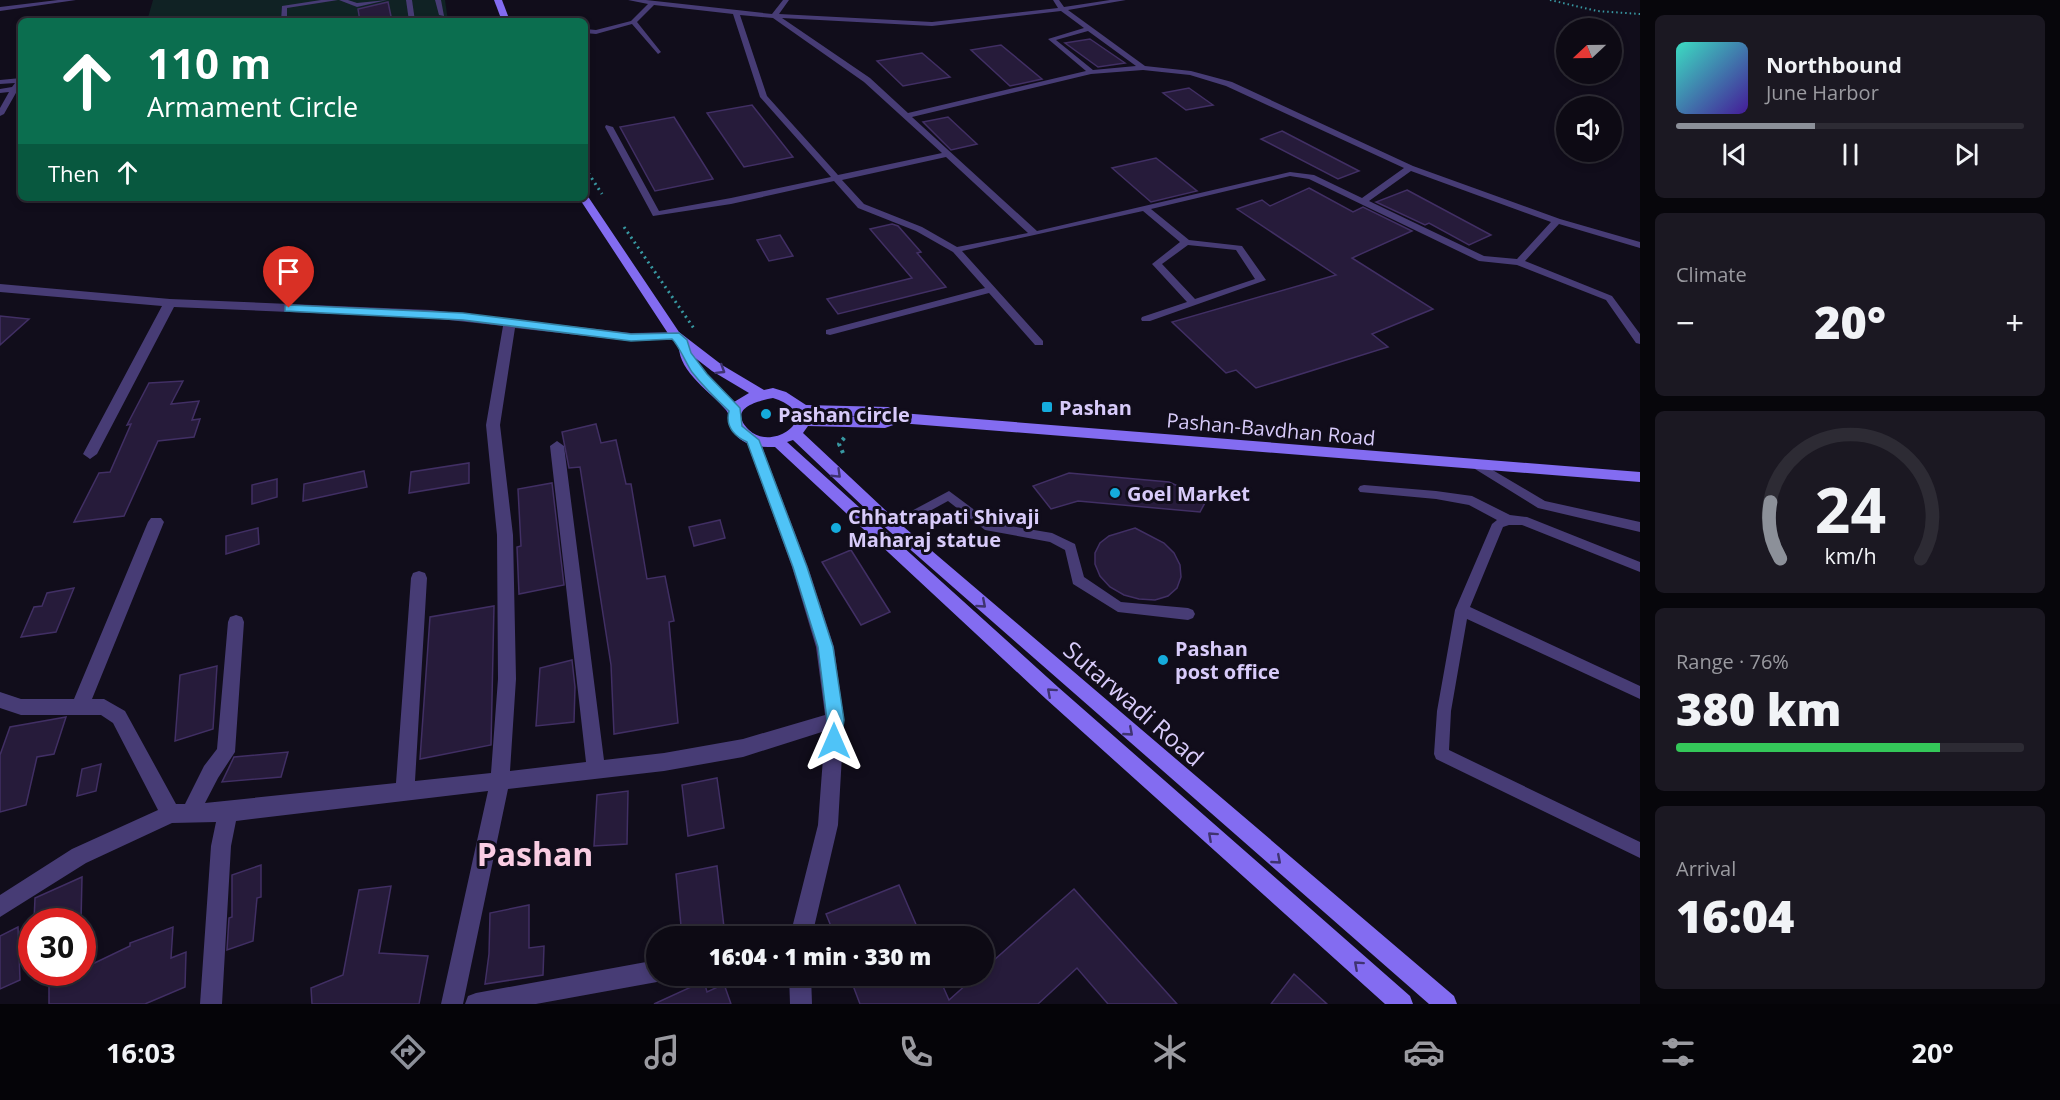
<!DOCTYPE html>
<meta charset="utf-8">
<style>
:root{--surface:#0d0a14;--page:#1b1822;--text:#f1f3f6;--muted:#9a9aa0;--line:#2d2b34;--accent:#8c9099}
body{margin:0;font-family:"Open Sans",sans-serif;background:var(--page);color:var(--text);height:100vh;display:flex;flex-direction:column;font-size:22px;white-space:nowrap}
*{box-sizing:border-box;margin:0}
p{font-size:20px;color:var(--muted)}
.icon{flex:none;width:33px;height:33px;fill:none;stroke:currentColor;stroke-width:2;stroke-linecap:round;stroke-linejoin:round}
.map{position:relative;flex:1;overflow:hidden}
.panel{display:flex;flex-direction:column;gap:15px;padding:15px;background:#07060b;width:420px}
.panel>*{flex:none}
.hud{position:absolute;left:18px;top:18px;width:570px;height:183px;border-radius:9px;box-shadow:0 3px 9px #0003,0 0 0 2px var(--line);background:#0b6e4f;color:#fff;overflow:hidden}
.needle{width:39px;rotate:248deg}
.tools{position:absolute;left:1556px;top:18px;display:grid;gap:12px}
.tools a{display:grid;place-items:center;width:66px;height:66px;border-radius:50%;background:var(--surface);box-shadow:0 3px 9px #0003,0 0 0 2px var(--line);font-size:30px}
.speed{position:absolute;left:18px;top:908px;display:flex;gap:12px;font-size:30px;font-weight:700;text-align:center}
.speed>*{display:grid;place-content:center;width:78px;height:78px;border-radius:50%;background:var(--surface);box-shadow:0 3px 9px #0003,0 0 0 2px var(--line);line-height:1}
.speed .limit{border:9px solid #d22;background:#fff;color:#111}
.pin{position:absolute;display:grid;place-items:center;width:51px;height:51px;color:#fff;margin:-62px -26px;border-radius:50% 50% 50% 0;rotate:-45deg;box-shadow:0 0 6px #0007}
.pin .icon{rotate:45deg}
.me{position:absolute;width:66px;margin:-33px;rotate:0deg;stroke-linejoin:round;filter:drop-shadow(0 0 4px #0008)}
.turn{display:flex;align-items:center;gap:21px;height:126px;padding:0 30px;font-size:27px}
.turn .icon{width:78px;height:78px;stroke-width:2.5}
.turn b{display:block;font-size:42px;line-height:51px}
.then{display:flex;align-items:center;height:57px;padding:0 30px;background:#0003;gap:12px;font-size:22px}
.big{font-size:45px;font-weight:800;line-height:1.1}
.panel .widget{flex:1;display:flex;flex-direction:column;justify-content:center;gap:9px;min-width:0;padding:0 21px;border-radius:9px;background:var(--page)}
.panel .dial{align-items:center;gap:0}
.dial svg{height:156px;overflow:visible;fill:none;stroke:var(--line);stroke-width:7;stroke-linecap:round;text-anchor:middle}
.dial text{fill:var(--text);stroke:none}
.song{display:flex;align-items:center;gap:18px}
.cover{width:72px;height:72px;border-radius:9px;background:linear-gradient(135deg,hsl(170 70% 55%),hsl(260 70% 35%))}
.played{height:6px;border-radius:3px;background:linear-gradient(90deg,var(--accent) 40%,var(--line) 40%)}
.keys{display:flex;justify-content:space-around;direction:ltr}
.heat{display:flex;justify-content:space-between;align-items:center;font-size:33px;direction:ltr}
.charge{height:9px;border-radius:4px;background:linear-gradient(90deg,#34c759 76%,var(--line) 0)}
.trip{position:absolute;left:646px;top:926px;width:348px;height:60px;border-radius:30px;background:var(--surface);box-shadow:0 3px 9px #0003,0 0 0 2px var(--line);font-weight:800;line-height:60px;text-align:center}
.tab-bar{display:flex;height:96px;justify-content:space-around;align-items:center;background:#050408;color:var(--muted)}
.tab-bar .icon{width:42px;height:42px}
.tab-bar .active{color:var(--accent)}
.tab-bar b{font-size:27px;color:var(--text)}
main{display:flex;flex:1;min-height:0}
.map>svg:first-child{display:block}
.green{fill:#102224}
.building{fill:#261b3a;stroke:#412f64;stroke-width:1.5}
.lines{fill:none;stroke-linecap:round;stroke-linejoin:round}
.path-far2{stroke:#3898a2;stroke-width:2;stroke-dasharray:1.5 3;stroke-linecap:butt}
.path-far1{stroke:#3898a2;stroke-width:3;stroke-dasharray:2 4;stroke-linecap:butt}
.path{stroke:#3898a2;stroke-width:4;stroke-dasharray:3 4.5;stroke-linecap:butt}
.service{fill:#473c75;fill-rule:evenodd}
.minor{fill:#473c75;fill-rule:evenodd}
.secondary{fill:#836cf1;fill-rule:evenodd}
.oneway{stroke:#3f3371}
.route{fill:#4fc3f7;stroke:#337fa1;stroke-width:1.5}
.poi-dot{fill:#15abdc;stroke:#110d1b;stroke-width:2}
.labels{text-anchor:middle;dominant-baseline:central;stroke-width:6;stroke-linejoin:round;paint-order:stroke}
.poi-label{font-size:20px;font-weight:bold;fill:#d8cbfa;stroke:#110d1b;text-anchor:start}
.street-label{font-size:20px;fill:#d8cbfa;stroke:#110d1b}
.near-street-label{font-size:24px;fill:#d8cbfa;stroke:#110d1b}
.near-district-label{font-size:32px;font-weight:bold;fill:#facde3;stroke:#110d1b}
</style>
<main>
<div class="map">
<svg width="1640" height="1004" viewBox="0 0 1640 1004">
<rect width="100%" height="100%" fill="#110d1b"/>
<polygon class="green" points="153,0 445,0 448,21 147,21"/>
<g class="building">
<polygon points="388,2 392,21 360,21 358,9"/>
<polygon points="1090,39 1125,63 1098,67 1065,43"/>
<polygon points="1001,45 1042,79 1010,86 971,50"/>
<polygon points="922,53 950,77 903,86 877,61"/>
<polygon points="1189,88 1213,105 1186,110 1163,93"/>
<polygon points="752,105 793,157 744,167 707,113"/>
<polygon points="674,117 713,179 655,191 620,127"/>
<polygon points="948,117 977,144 951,150 923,122"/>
<polygon points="1282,131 1359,171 1338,179 1261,139"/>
<polygon points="1156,158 1197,191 1151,202 1112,168"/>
<polygon points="1309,188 1353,212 1363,207 1412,231 1352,258 1433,309 1372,334 1388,347 1256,388 1236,370 1226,373 1172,322 1336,275 1237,209 1262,200 1270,206"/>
<polygon points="1407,190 1491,235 1469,245 1429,223 1425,225 1376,202"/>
<polygon points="892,224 898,226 921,252 917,253 946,287 838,314 827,299 912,278 870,229"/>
<polygon points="780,235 793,256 769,261 757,240"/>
<polygon points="0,316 29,319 0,345"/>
<polygon points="183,381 171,404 199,401 192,420 200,419 194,437 158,441 124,516 74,522 99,473 110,472 131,424 127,425 149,383"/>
<polygon points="596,424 601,443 616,440 626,484 631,484 647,579 665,576 674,621 669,622 678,723 614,734 611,665 580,467 569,468 562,432"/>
<polygon points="469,463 469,483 409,493 411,472"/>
<polygon points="364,471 367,487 303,501 304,484"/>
<polygon points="1069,473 1169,482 1207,499 1200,512 1078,501 1051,509 1033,486"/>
<polygon points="277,479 277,497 252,504 252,485"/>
<polygon points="552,483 564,585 519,594 517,547 521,546 518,489"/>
<polygon points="720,520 725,538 694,546 689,527"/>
<polygon points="258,528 259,544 226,554 226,536"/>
<polygon points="1135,528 1164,543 1174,553 1180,565 1181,577 1177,588 1168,596 1155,600 1139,599 1124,595 1110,587 1100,576 1095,564 1095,553 1100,543 1109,536"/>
<polygon points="851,550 890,612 861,625 822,562"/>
<polygon points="74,588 56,632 21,637 34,607 42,606 47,593"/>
<polygon points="494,606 491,745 420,759 430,617"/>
<polygon points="572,660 575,687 574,722 536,726 540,668"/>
<polygon points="217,666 213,729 175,741 180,675"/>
<polygon points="66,717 54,754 37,757 26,805 0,812 0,755 10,727"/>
<polygon points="288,752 281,777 222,782 234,757"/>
<polygon points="101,764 96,791 77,796 82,769"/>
<polygon points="717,778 724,828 688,836 682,785"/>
<polygon points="628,791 627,844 594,846 597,795"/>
<polygon points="261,865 261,897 257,898 253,941 227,950 229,918 232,917 232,875"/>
<polygon points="717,866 725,936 682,936 676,874"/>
<polygon points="82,877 81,921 34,921 35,898"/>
<polygon points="899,885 921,936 835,936 826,914"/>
<polygon points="391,886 379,953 428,956 419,1004 312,1004 311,988 343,975 359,890"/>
<polygon points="1074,889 1177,1004 1108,1004 1077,968 1038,1004 860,1004 849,975 938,975 949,1000 977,975 984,975 984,969"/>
<polygon points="529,905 529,948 544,946 543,975 485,984 489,954 490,913"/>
<polygon points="18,927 20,980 0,989 0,936"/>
<polygon points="173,927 171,958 186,952 185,987 145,1004 49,1004 49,984 75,972 82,972 82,969 130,946 130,943"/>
<polygon points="1294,974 1327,1004 1271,1004"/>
<polygon points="704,981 707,992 724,984 731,1004 654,1004"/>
</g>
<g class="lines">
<polyline class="path-far2" points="1550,0 1597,11 1640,14"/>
<g class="path-far1">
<polyline points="585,168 602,194"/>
<polyline points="624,227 695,330"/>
</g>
<polyline class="path" points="843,453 839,444 845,437"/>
<g class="service">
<polygon points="58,0 76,0 0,11 0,7"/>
<polygon points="321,0 338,0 287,8 287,21 281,21 282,6"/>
<polygon points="339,0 348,0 357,3 387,0 357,7"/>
<polygon points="406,0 412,0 415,21 409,21"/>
<polygon points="435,0 441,0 444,16 439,15"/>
<path d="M628,0H646L772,14L783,0H789L779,14L932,22L1058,8L1053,0H1059L1064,7L1110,0H1126L1068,10L1145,66L1191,71L1232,82L1413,166L1560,219L1640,242V248L1559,224L1525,261L1612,296L1640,334V344L1636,343L1606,300L1517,265L1479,261L1309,179L1290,176L1151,209L1189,240L1242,246L1266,280L1150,321H1142L1141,319L1142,317L1187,302L1152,264L1180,242L1143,211L962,251L1043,341V345H1035L989,293L830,335L826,334V330L985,288L953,252L916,231L858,208L834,181L731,204L653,216L605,127L606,125L613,127L659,211L731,198L831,177L760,97L733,14L654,5L637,22L661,52L658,54L632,24L596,34L585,33V29L596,30L631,21L648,4ZM1061,11L1084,28L1048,39L1086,71L908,113L870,78L782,18L932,26ZM740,15L773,18L864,82L942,153L838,175L767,96ZM1088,31L1136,66L1093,70L1056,40ZM1143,70L1190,75L1226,86L1404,168L1362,198L1314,175L1290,172L1037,231L912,117L1091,74ZM946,157L1028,233L957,247L922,227L864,204L842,180ZM1411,171L1551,222L1517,259L1484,256L1369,201ZM1188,245L1236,250L1255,279L1195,299L1162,264Z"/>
<polygon points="21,78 21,84 4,114 0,116 0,108 9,92 0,93 0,89 12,87 15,83 0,84 0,80"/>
<polygon points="1479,462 1545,501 1640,522 1640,532 1538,508 1475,469 1473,466"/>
<polygon points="1364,485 1436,491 1472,496 1510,515 1527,517 1640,562 1640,572 1522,525 1509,525 1503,527 1470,607 1640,686 1640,699 1467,619 1451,711 1449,750 1640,842 1640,858 1436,759 1434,754 1437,711 1455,610 1492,524 1497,520 1469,505 1436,499 1360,492 1358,489 1360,486"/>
<polygon points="949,491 992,523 1052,533 1075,544 1084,577 1121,602 1188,608 1193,610 1195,614 1193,618 1188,620 1118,612 1073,584 1065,550 1050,542 985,530 948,501 897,529 889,529 887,526 889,523"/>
</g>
<g class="minor">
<polygon points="0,284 170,299 431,310 631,333 679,332 681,335 679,338 675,339 631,341 515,328 500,425 513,535 516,679 510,771 586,762 550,446 557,441 564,446 604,760 664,753 743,739 825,715 816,647 792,567 746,440 753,435 758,436 808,567 834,647 844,720 838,825 812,936 790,936 818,825 825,731 743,757 664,771 508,789 463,1004 441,1004 488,791 236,821 231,846 222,1004 200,1004 211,846 216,822 172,823 86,863 0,917 0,895 72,849 158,810 113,723 101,715 21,715 0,708 0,692 21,699 74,699 148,522 151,518 161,518 164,522 92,699 104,699 125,711 176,804 185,804 204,766 217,749 228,622 230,617 236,615 242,617 244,622 235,752 218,778 205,803 396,783 411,578 413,573 419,571 425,573 427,578 415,781 491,773 498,679 497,535 486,425 503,326 431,318 174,307 97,454 90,459 83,454 162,306 0,292"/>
<polygon points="657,960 657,975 666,975 665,979 657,982 536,1004 465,1004 468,996 476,993"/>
<polygon points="789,975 811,975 812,1004 790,1004"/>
</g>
<g class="secondary">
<polygon points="494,0 502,0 510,21 502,21"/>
<path d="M585,195L589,198L679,332L722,365L764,390L773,388L786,392L806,405L888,407L901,413L1640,472V482L899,423L885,428L808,426L803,433L898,522L1454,996L1457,1004H1429L888,530L793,440L787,442L1058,687L1410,996L1413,1004H1385L1046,699L775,447C763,447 753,447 743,441C728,432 733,419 726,410C711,392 677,371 679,344L671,338L579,198H585ZM694,357L712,371L749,393L734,402L710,378ZM773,398C827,415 772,453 749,430C727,409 756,401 773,398ZM811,415L885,417H886L811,416Z"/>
</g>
</g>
<defs><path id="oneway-chevron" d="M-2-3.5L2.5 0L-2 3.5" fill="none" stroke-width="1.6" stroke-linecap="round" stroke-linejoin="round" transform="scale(1.5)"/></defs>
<g class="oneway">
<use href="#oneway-chevron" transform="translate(721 370) rotate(32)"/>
<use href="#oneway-chevron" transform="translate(837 474) rotate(44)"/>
<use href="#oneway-chevron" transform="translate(982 604) rotate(41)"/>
<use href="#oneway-chevron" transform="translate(1051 692) rotate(-138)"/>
<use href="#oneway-chevron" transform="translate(1129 732) rotate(41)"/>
<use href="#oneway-chevron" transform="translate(1212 836) rotate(-138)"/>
<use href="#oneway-chevron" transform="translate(1277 860) rotate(41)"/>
<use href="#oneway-chevron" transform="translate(1358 965) rotate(-138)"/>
</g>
<path class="route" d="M289,305L463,313L631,334L679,333L687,340L691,353L707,374L740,408L742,426L759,440L807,567L833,647L844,720L840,746L834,748L828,746L826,741L827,720L818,647L793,567L747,442C734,436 725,427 729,411C716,399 703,386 692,372C686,363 678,344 672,339L631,341L463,320L285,311V306Z"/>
<g class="poi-dot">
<rect x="1041" y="401" width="12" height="12" rx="3"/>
<circle cx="766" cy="414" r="6"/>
<circle cx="1115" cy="493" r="6"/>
<circle cx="836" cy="528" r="6"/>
<circle cx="1163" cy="660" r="6"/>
</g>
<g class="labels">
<g class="poi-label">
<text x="1059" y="407">Pashan</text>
<text x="778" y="414">Pashan circle</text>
<text x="1127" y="493">Goel Market</text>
<text x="848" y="516">Chhatrapati Shivaji<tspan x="848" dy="23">Maharaj statue</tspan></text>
<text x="1175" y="648">Pashan<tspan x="1175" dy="23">post office</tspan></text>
</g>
<g class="street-label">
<text transform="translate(1271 429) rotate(5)">Pashan-Bavdhan Road</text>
</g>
<g class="near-street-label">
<text transform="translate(1134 703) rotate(41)">Sutarwadi Road</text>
</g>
<g class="near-district-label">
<text x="535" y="853">Pashan</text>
</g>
</g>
</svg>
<div class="tools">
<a><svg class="needle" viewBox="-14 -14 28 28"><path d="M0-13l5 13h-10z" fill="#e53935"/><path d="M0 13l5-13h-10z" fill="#9a9aa0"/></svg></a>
<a><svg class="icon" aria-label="sound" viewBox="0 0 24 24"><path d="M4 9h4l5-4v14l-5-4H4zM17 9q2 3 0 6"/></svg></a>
</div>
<div class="speed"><div class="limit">30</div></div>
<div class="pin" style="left:289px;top:308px;background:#d93025"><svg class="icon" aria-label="arrive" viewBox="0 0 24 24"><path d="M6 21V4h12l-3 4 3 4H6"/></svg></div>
<svg class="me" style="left:834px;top:741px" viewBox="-20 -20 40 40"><path d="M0-17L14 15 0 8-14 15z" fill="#4fc3f7" stroke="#fff" stroke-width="4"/></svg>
<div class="trip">16:04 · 1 min · 330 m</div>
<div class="hud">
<div class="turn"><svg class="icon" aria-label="ahead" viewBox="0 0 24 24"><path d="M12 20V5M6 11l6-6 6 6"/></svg><div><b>110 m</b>Armament Circle</div></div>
<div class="then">Then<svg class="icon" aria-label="ahead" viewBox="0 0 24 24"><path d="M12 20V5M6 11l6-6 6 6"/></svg></div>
</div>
</div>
<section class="panel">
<div class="widget">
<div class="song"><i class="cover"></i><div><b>Northbound</b><p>June Harbor</p></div></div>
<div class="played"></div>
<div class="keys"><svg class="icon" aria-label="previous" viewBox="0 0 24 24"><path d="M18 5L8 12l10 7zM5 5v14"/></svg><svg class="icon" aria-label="pause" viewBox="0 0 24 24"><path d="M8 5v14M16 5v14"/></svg><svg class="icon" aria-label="next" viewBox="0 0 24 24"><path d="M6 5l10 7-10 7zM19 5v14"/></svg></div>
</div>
<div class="widget"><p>Climate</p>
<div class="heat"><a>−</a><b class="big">20°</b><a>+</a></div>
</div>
<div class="widget dial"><svg viewBox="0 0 100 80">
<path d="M14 69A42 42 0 1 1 86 69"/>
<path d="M14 69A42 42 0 0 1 9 40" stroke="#8c9099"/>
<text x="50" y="56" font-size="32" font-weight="700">24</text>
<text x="50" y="72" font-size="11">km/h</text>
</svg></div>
<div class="widget"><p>Range · 76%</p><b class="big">380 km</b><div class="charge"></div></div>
<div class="widget"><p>Arrival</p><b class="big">16:04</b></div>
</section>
</main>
<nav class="tab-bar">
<b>16:03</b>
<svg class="icon active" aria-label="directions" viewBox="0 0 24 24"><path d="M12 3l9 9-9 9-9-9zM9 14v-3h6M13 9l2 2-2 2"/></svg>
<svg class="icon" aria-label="music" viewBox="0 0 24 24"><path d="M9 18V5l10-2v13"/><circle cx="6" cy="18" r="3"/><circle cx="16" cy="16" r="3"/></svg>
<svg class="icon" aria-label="phone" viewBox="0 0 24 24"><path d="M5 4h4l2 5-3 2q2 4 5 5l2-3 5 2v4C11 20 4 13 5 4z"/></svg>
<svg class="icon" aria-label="climate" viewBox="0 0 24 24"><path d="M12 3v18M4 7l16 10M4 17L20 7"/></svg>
<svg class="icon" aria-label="car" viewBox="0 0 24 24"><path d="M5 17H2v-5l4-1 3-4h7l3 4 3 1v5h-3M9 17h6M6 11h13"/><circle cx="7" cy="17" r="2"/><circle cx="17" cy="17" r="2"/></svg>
<svg class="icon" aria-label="filters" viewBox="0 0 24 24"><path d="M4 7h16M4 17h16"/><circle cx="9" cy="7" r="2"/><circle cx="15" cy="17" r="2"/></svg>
<b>20°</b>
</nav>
